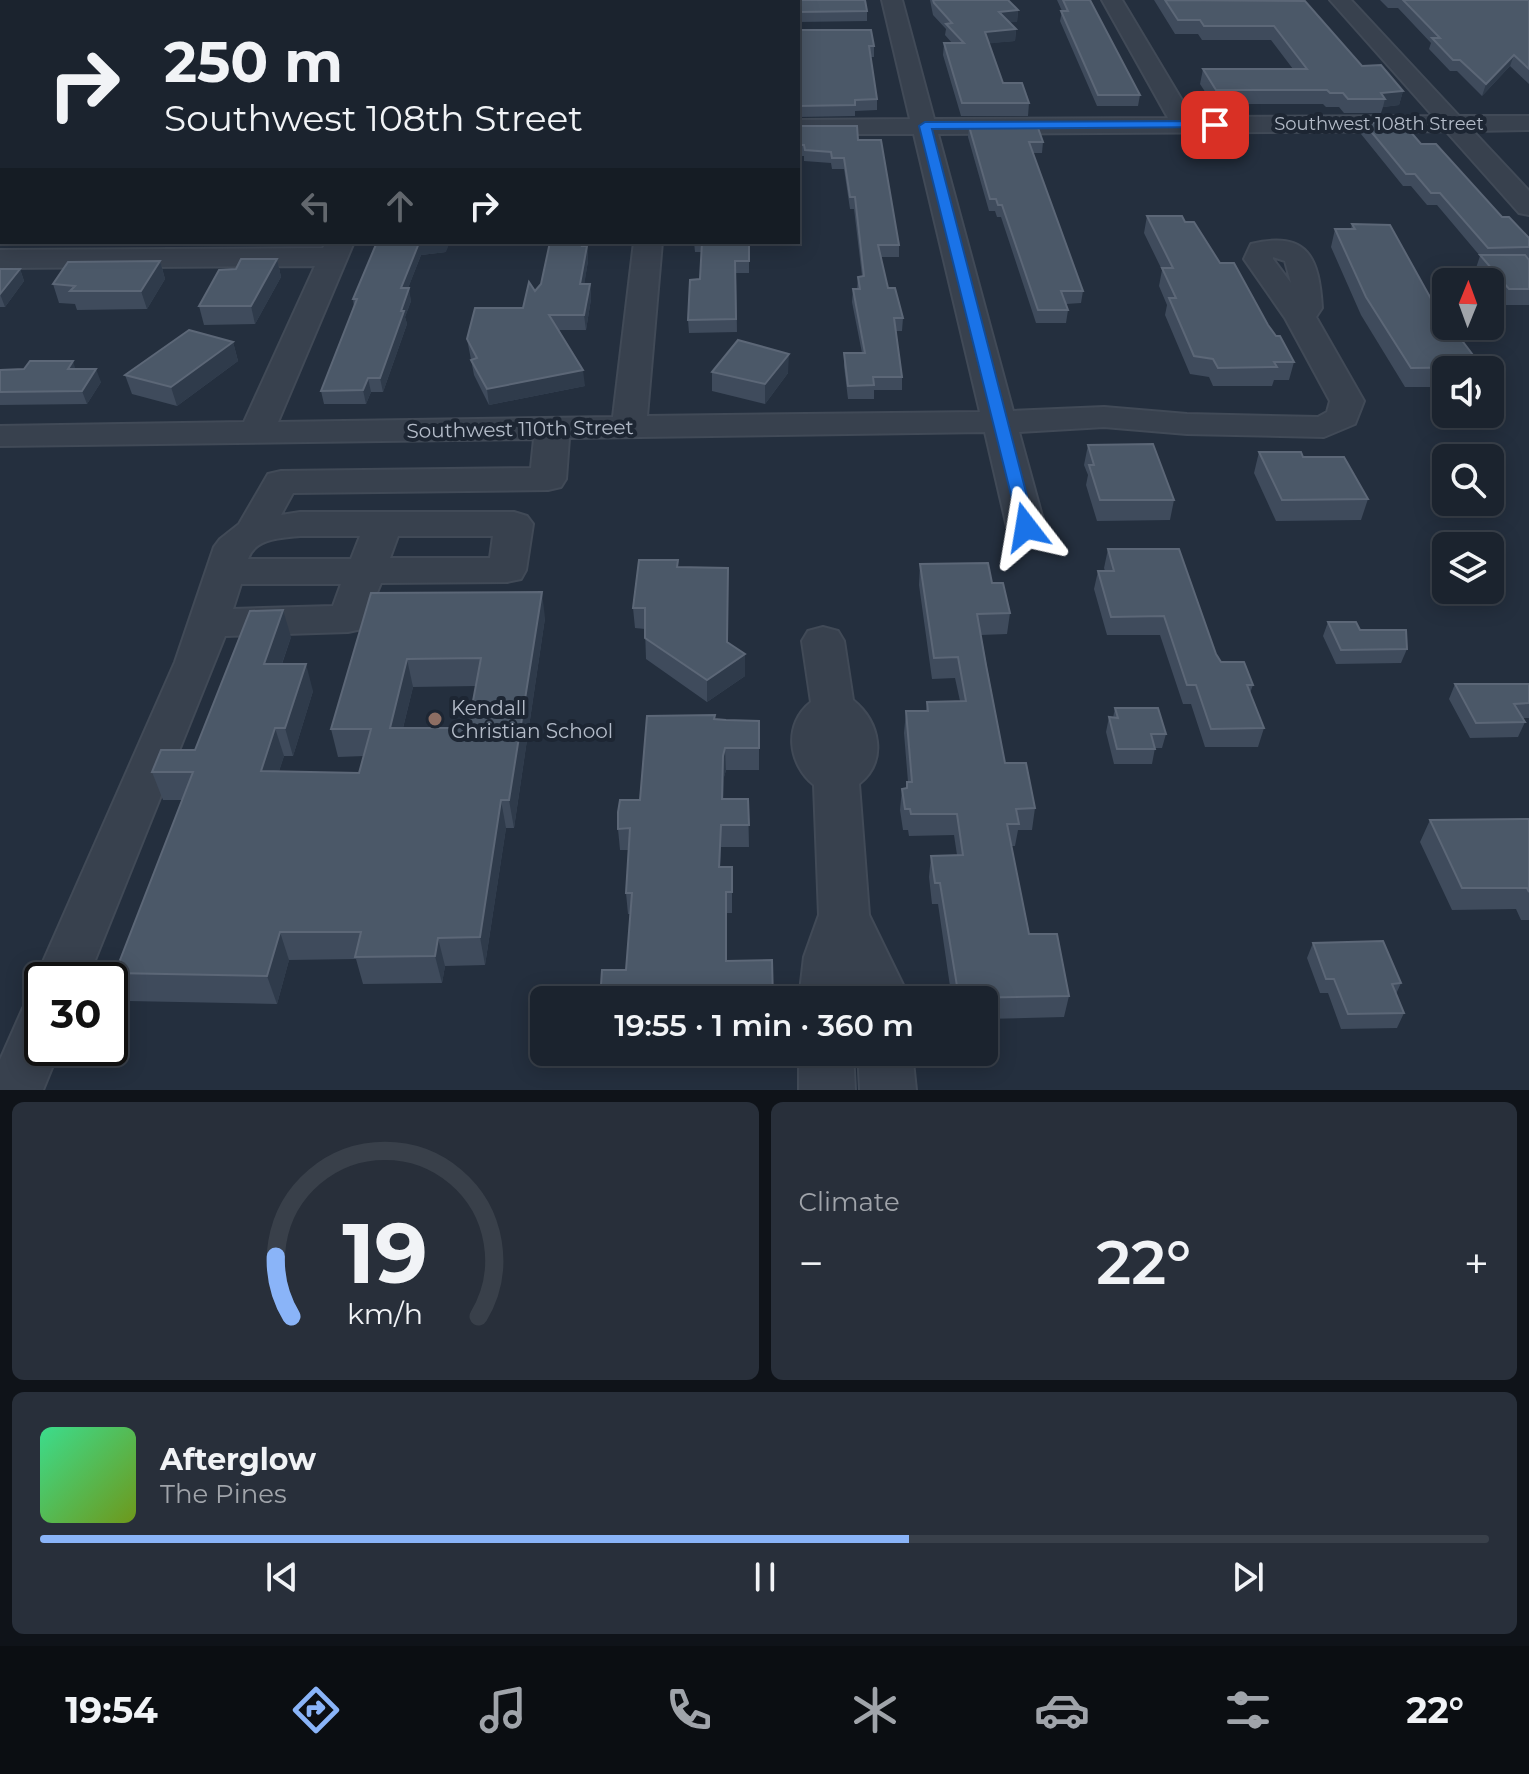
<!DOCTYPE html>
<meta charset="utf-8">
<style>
:root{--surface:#1b232e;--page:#282f3a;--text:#f1f3f6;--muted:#a0a4aa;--line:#39404a;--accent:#8ab4f8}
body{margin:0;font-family:Montserrat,sans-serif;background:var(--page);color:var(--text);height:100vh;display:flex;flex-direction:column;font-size:30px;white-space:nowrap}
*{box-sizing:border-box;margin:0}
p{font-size:26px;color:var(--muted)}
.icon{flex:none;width:44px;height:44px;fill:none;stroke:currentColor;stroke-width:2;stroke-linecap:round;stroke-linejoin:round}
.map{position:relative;height:1090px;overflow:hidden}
.details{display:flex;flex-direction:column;gap:12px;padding:12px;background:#0f1319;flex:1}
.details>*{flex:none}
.hud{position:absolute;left:0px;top:0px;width:800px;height:244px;box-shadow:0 4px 20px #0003,0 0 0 2px var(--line);background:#1b232e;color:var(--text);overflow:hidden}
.needle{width:52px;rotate:1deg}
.buttons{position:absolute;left:1432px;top:268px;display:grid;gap:16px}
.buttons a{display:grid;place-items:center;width:72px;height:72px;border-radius:12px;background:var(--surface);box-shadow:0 4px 20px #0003,0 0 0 2px var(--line);font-size:40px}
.speed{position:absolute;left:24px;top:962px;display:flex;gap:16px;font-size:40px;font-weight:700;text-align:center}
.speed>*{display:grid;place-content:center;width:104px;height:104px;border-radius:50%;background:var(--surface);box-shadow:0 4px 20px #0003,0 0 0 2px var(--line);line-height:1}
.speed .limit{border:4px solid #111;border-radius:12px;background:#fff;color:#111}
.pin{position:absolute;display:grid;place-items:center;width:68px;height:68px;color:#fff;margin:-34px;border-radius:16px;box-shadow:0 4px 12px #0006}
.me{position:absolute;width:88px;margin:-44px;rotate:346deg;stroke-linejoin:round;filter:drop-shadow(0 0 6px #0008)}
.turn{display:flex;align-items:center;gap:28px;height:168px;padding:0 32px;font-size:36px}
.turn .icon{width:104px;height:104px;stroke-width:2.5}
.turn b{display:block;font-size:56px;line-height:68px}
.lanes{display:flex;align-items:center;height:76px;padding:0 32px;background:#0003;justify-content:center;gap:40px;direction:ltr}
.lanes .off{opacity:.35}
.big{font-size:60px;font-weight:600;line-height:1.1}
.details .widget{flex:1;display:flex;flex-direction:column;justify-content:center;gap:12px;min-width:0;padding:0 28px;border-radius:12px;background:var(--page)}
.details .dial{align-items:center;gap:0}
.dial svg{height:208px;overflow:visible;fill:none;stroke:var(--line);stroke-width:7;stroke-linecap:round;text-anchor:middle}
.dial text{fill:var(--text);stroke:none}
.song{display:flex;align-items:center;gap:24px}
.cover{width:96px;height:96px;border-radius:12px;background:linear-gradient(135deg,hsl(150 70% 55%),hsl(80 70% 35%))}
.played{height:8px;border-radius:4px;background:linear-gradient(90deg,var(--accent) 60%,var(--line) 60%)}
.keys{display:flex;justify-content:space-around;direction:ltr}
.heat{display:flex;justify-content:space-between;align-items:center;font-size:44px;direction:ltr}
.details .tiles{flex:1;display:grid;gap:12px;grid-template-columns:1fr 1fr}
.widget:last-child{grid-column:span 2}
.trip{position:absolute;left:530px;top:986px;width:468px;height:80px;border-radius:12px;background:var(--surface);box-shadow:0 4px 20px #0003,0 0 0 2px var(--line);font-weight:600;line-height:80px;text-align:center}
.tab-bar{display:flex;height:128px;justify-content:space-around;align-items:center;background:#0b0e12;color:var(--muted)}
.tab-bar .icon{width:56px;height:56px}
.tab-bar .on{color:var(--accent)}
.tab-bar b{font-size:36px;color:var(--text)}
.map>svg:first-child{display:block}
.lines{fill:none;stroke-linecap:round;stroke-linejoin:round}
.minor-casing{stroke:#414a57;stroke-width:4}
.major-casing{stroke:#414a57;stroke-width:4}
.minor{fill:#38414e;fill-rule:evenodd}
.major{fill:#56606e;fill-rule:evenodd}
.wall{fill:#3f4b5c;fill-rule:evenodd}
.shaded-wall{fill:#2f3b4b}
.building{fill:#4b5868;stroke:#5c6777;stroke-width:2;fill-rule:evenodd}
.route{fill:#1a73e8;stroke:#114b97;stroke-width:2}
.education-dot{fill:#8d6e63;stroke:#1d2633;stroke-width:3}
.labels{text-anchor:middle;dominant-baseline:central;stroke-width:8;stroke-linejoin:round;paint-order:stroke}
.far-street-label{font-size:18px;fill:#b4bcc9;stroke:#1d2633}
.street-label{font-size:20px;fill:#b4bcc9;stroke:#1d2633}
.poi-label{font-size:20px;fill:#b4bcc9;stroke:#1d2633;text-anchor:start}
</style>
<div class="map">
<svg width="1529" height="1090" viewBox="0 0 1529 1090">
<rect width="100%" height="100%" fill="#242f3e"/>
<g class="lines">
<defs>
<g id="minor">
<path d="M882,0H902L934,119L1168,118L1102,0H1122L1192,117L1433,116L1330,0H1351L1459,116H1529V130L1473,131L1529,191V215L1519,213L1446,131L938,134L1013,411L1104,407L1187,414L1318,417L1327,412L1330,401L1285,318L1244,259L1251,244C1308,230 1319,258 1322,308L1316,317L1364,401L1355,424L1324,437L1187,434L1104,427L1019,432L1045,527L1039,535L1026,539L1013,535L1007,527L985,432L569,438L566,479L561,487L548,490L293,493L281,515L300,512H514L527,516L533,524L526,570L521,579L507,582L381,583L362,629L348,632L225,636L87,980H42V995L35,980L175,662L214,547L220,539L239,524L268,474L281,471L531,468L534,439L0,446V426L244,422L315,266L0,268V250L323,248L326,242H354L278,422L613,417L634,242H662L647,416L980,412L914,134H798V120L910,119ZM1273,257L1285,261L1291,283L1273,259ZM300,536H360L351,559H248C255,538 281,538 300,536ZM398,536H493L490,558H390ZM241,584H341L333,606L233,609Z"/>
<path d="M823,627L838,631L844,641L853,700C880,722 888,761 859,784L869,915L906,991L907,1000H855L851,986V1000H799L804,957L819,915L814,785C788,764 783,724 811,702L802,641L808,631Z"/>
<polygon points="42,1001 42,1048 60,1048 43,1090 0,1090 0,1060 23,1008"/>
<polygon points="799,1052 853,1052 855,1090 799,1090"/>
<polygon points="858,1052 912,1052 916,1090 860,1090"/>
</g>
<polygon id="major" points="0,0 17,0 2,2 2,9"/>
</defs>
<use href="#minor" class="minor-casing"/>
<use href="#major" class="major-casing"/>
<use href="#minor" class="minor"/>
<use href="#major" class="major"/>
</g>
<g class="wall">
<polygon points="930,0 1008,0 1018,10 1017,22 1009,22 1016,29 1015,41 989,43 1003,83 1029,103 1028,116 961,116 943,55 944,43 952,43 945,35 946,29 933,15"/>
<polygon points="1057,0 1090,0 1140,95 1138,106 1097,106 1060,21 1062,11"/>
<polygon points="1154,0 1288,0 1362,66 1403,91 1399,105 1383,107 1381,113 1344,113 1339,107 1326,107 1323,104 1213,104 1200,84 1203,69 1293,69 1271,40 1202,40 1198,34 1175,34"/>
<polygon points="1380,0 1529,0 1529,84 1510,66 1482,96 1457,71 1450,71 1429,49 1431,43 1398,8 1388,8"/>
<polygon points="798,2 867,11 867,21 798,22"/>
<polygon points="798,30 874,46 874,57 870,57 877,99 877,110 855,111 855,116 798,117"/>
<polygon points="0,89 2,89 2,167 0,167 1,123 0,123"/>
<polygon points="1364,123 1421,144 1502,217 1529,238 1529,305 1503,305 1490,289 1490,282 1484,282 1475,271 1480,256 1437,205 1427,205 1411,186 1403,186 1361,134"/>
<polygon points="798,126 858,140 899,245 899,257 881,257 888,288 903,318 902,331 896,331 902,377 902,390 874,390 874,399 848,399 844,366 844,353 862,353 852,302 853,289 857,289 858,277 862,276 854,209 850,209 844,169 832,169 831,163 804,161 804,156 798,156"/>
<polygon points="969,126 1043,142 1042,153 1033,153 1083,291 1081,303 1066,304 1068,310 1066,323 1036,323 1001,217 997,217 995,211 989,211 968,137"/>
<polygon points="1147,216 1185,222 1268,325 1294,362 1289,380 1274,380 1272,386 1213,386 1209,377 1190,374 1165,315 1167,305 1159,286 1162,270 1144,233"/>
<polygon points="1352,224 1440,315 1482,367 1481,370 1446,370 1446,387 1405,387 1361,315 1331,247 1335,229 1351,229"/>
<polygon points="377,242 446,252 421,255 408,288 411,301 405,317 407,324 383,392 371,392 366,404 324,404 321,391 354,307 353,299"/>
<polygon points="550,242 587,242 588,261 584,284 590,284 591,299 586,330 559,330 585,386 489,405 474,375 467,339 523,308 541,284"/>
<polygon points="694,242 749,242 749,273 736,273 737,332 689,333 688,320 700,279 702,252 695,252"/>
<polygon points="277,259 281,277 255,324 204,325 199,306 236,269"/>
<polygon points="160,261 165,279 147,309 77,310 75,304 59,303 53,284"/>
<polygon points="0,269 20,269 24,281 5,307 0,307"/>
<polygon points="233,342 238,361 177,406 132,394 125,375"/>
<polygon points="76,369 101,382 87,404 0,405 0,370"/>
<polygon points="712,372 788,373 765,404 712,391"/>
<polygon points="1088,445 1174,500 1170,520 1097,521 1086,485 1088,475 1084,465"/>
<polygon points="1259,452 1303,457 1368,499 1361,520 1276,521 1254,473"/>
<polygon points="1108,549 1216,654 1221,662 1253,685 1250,693 1264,728 1258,747 1205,747 1191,704 1183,704 1160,635 1107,635 1094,589 1098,571 1105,571 1104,568"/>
<polygon points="920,564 992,583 1010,613 1007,634 981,635 1005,763 1035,808 1032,830 1018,830 1015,846 1011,846 1029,934 1069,996 1064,1017 984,1019 984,1000 952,1000 938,904 932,904 929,877 931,856 957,855 954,835 909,836 908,830 903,830 900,810 902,789 906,788 907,782 908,782 904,733 906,711 926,711 927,702 960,701 955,678 932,679 919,585"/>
<polygon points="678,567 728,568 727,643 745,676 707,702 646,659 645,629 635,628 633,608"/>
<path d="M371,593L545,618L514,828H506L485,965L445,966L442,983L363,984L356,959L289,960L277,1004L128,1001L115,973L182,800H163L152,772L195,750L291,637L282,664L313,691L293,756H284L279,771L359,773L364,756L338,757L331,729ZM476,686L468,728H403L413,687Z"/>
<polygon points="1328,622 1360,630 1407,649 1401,663 1336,664 1323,636"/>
<polygon points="1455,684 1529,684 1529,718 1523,718 1525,722 1518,737 1470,738 1449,699"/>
<polygon points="1115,708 1166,734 1162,748 1155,748 1152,764 1114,764 1106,732 1109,717 1113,718"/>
<polygon points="715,719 726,720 759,721 759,770 726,770 724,777 723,799 748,799 749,847 721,847 720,867 732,867 732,913 727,913 727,961 773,1000 600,1000 626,970 630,914 628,914 626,893 629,850 620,850 618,829 640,800"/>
<polygon points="1529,819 1529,920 1521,920 1516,909 1452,910 1420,842 1430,820"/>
<polygon points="1313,943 1401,983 1396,994 1404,1013 1397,1028 1341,1029 1328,993 1320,993 1307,958"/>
</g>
<g class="shaded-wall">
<polygon points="1018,10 1017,22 998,23 999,12"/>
<polygon points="1016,29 1015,41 984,44 985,32"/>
<polygon points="1514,55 1510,66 1482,96 1486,84"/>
<polygon points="2,65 2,79 0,81 0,67"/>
<polygon points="1403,91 1399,105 1383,107 1385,99 1381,93"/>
<polygon points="424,242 450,242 446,252 421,255 403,301 401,288 419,243"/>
<polygon points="587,246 588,261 582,299 580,284"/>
<polygon points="277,259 281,277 255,324 251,306"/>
<polygon points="160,261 165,279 147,309 141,291"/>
<polygon points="20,269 24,281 5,307 0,294"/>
<polygon points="590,284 591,299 586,330 584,315"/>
<polygon points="409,288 411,301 405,317 407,324 383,392 380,378"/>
<polygon points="233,342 238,361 177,406 171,387"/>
<polygon points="789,354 788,373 765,404 765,384"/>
<polygon points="73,361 77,374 68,369"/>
<polygon points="96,369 101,382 87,404 82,391"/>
<polygon points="583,370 585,386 489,405 487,389"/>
<polygon points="368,378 371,392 366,404 363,390"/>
<polygon points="542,592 545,618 514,828 509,800"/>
<polygon points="283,610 291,637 272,692 264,664"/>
<polygon points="745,654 745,676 707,702 707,680"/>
<polygon points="407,659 413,687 396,756 390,728"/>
<polygon points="306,664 313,691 293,756 285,728"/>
<polygon points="275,728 284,756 270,798 261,771"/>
<polygon points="725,748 726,770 724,777 723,821 723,756"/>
<polygon points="501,800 506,828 485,965 480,937"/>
<polygon points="721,825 721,847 719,889 719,867"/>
<polygon points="280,932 289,960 277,1004 267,976"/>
<polygon points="438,938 445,966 442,983 435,956"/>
</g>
<g class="building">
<polygon points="37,0 865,0 867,11 798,12 798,2 35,2"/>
<polygon points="933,0 1008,0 1018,10 999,12 1016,29 985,32 1003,83 1022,83 1029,103 962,103 944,43 964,43 946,24 952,23 934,3"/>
<polygon points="1063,0 1090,0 1140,95 1098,95 1061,11 1068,11"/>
<polygon points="1165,0 1305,1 1362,66 1381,65 1403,91 1381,93 1385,99 1348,99 1343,93 1330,93 1327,90 1216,90 1203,69 1307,69 1274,26 1204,26 1200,20 1178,20"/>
<polygon points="1403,0 1529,0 1529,69 1514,55 1486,84 1460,60 1453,60 1432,38 1440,38"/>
<polygon points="798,30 871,30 874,46 869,46 877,99 855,100 855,105 798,106"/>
<polygon points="2,33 2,65 0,67 0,34"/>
<polygon points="0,89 2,89 2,155 0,155 1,114 0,113"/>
<polygon points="1364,123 1403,123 1421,144 1436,144 1502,217 1509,217 1529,238 1529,247 1488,248 1440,193 1431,193 1415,174 1406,174"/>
<polygon points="1037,125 1043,142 1029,142 1083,291 1061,291 1068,310 1038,310 1002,205 998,205 996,199 990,199 969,126"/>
<polygon points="798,126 857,126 858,140 881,140 899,245 878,245 888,288 895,288 903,318 894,318 902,377 873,377 874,385 848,386 844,353 865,353 853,289 860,289 858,277 864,276 855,197 850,197 844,158 832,158 831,152 805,150 804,145 798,145"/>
<polygon points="1147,216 1182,216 1185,222 1194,222 1220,263 1234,263 1268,325 1276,336 1280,336 1294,362 1274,362 1277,367 1218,368 1213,359 1194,356 1169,298 1176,298 1162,268 1173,268"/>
<polygon points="1352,224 1390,225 1440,315 1443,315 1446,319 1446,326 1451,326 1482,367 1411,368 1366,297 1335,229 1355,229"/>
<polygon points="377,242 424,242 419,243 401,288 409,288 401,311 404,311 380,378 368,378 363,390 321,391 357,299 353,299"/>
<polygon points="550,242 583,242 582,246 587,246 580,284 590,284 584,315 549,315 583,370 487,389 471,360 477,358 467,339 475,308 523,308 529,282 535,291 541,284"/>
<polygon points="702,242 749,242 749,261 735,261 736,319 688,320 690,280 700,279"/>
<polygon points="1480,255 1525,255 1529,260 1529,289 1509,289"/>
<polygon points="241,259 277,259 251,306 199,306 219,270 236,269"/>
<polygon points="160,261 141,291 70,291 75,286 53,284 68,262"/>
<polygon points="0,269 20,269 0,294"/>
<polygon points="189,330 233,342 171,387 125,375"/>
<polygon points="738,340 789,354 765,384 712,372"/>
<polygon points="30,361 73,361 68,369 96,369 82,391 0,392 0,370 24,369"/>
<polygon points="1153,444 1174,500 1100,500 1089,465 1094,465 1088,445"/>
<polygon points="1259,452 1301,452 1303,457 1344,457 1368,499 1282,500"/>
<polygon points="1108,549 1179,549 1216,654 1221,662 1244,662 1253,685 1247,685 1264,728 1211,729 1196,685 1187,685 1164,616 1111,617 1098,571 1114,571"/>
<polygon points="639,560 678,560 677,567 728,568 727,642 745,654 707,680 645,638 645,608 633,608"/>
<polygon points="988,563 992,583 1003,583 1010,613 977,614 986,665 1005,763 1026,763 1035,808 1016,809 1019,824 1007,824 1029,934 1057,934 1069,996 959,998 940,883 935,883 931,856 963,855 957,814 911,814 910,809 905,809 902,789 907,788 907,782 912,782 906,711 928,711 927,702 966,701 958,657 934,658 920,564"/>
<path d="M542,592L509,800H501L480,937L438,938L435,956L355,957L361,932H280L267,976L115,973L193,772H152L161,750H195L250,611L283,610L264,664H306L285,728H275L261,771L359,773L371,729H331L371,593ZM481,658L468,728H390L407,659Z"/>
<polygon points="1328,622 1356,622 1360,630 1406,630 1407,649 1341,650"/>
<polygon points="1455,684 1529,684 1529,703 1514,704 1525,722 1476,723"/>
<polygon points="1115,708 1158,708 1166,734 1151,734 1155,749 1117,749 1109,717 1118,718"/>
<polygon points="715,715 714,719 726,720 759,721 759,748 725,748 723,756 722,799 748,799 749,825 721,825 719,867 732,867 732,892 726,892 726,961 772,960 773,1000 698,1000 699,996 653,996 653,1000 600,1000 602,970 626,970 632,893 626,893 630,828 618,829 618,812 620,800 640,800 647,716"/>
<polygon points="1529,819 1529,892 1527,888 1462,888 1430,820"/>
<polygon points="1383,941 1401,983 1392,984 1404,1013 1348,1014 1334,979 1326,979 1313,943"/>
</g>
<polygon class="route" points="1215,121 1219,122 1219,127 932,129 1035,527 1033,531 1020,531 919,126 925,122"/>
<circle class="education-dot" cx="435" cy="719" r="8"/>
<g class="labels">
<g class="far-street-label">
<text x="1379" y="124">Southwest 108th Street</text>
</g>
<g class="street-label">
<text transform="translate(520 429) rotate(-1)">Southwest 110th Street</text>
</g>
<g class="poi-label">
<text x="451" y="708">Kendall<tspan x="451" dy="23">Christian School</tspan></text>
</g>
</g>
</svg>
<div class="buttons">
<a><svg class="needle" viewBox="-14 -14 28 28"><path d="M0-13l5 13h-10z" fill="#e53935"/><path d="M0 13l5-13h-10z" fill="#a0a4aa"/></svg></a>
<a><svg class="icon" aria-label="sound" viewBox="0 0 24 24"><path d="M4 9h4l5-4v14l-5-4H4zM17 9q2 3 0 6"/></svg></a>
<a><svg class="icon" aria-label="search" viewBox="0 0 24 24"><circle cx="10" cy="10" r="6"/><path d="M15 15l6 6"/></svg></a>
<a><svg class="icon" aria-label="layers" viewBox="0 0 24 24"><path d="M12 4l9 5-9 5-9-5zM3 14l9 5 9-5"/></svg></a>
</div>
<div class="speed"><div class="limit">30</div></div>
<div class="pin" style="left:1215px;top:125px;background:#d93025"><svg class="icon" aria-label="arrive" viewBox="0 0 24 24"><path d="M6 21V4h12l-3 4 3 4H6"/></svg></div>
<svg class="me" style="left:1026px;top:527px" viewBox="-20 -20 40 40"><path d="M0-17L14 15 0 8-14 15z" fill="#1a73e8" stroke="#fff" stroke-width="4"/></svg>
<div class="trip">19:55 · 1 min · 360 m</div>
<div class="hud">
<div class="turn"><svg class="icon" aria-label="right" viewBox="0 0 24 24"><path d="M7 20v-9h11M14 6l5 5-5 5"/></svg><div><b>250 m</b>Southwest 108th Street</div></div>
<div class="lanes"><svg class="icon off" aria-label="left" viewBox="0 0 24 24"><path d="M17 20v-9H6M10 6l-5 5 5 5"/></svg><svg class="icon off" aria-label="ahead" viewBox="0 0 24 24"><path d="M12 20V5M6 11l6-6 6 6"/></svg><svg class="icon" aria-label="right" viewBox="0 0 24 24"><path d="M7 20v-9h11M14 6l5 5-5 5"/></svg></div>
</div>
</div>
<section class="details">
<div class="tiles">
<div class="widget dial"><svg viewBox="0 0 100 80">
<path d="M14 69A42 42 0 1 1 86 69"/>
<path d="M14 69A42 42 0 0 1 8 46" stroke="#8ab4f8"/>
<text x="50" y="56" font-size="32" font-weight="700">19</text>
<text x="50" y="72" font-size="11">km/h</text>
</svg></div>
<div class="widget"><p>Climate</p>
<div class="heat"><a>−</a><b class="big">22°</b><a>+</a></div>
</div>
<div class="widget">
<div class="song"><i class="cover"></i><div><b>Afterglow</b><p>The Pines</p></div></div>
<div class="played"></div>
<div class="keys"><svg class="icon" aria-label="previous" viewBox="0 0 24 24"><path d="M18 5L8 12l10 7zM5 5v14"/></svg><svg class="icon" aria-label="pause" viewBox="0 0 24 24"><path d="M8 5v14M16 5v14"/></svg><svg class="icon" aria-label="next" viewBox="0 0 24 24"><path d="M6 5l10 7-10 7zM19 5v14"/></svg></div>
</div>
</div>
</section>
<nav class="tab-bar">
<b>19:54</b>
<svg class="icon on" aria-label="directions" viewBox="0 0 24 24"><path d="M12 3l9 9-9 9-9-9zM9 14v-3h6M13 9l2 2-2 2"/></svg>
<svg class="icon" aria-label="music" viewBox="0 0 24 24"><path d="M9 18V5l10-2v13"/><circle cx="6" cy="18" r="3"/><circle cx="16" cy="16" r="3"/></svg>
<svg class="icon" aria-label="phone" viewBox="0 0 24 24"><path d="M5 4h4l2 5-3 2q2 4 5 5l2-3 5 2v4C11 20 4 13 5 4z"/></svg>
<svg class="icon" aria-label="climate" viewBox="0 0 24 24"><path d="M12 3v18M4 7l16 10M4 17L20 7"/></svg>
<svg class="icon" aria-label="car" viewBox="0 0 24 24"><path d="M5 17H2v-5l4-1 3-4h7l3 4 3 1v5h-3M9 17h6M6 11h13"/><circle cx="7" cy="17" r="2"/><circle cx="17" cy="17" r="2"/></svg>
<svg class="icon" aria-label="filters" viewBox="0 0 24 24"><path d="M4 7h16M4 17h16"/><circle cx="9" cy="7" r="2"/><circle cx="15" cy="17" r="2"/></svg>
<b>22°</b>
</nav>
